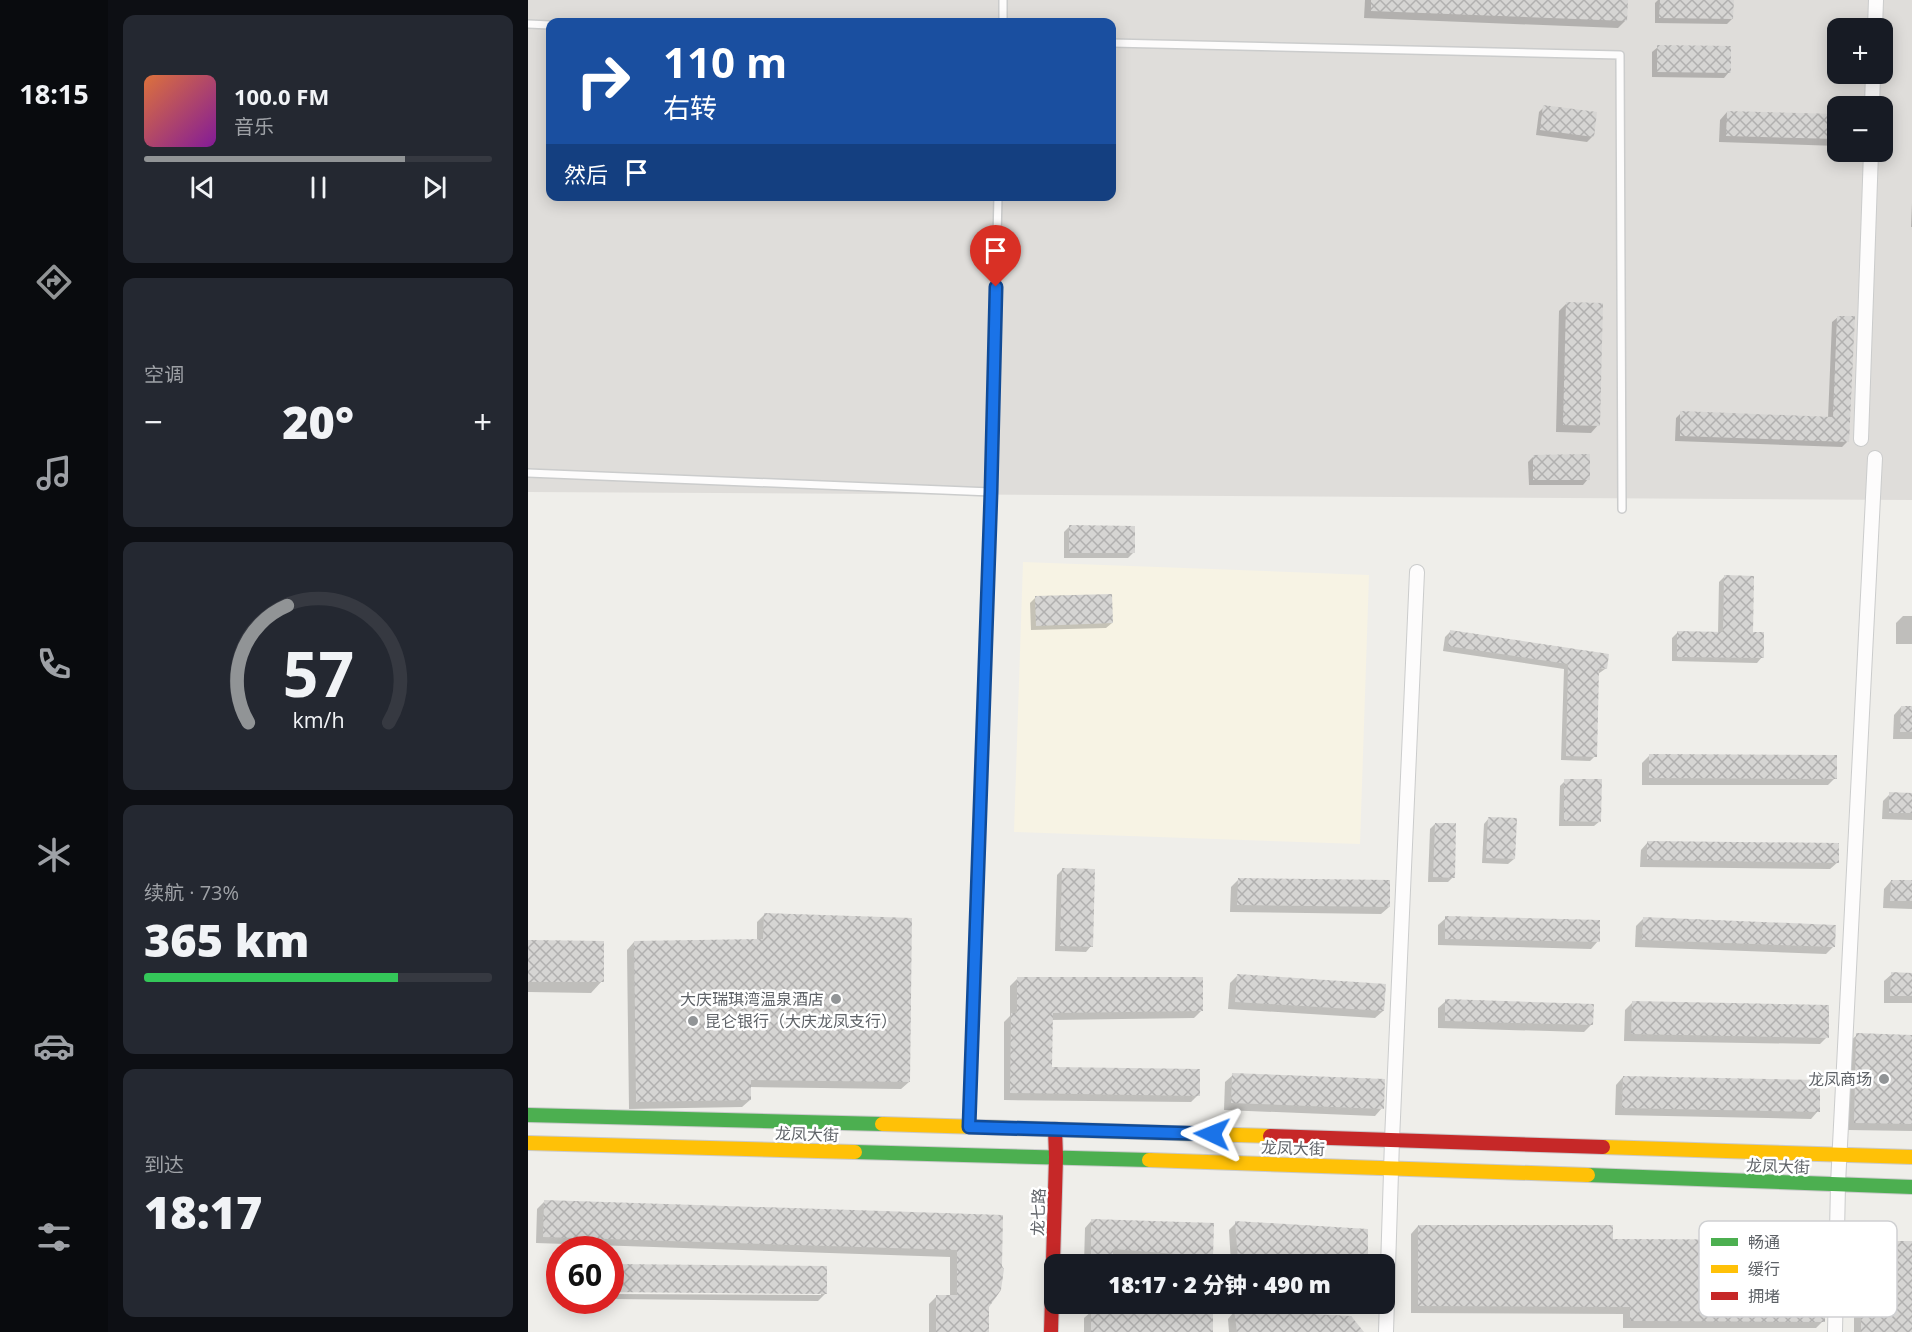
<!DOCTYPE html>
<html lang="zh">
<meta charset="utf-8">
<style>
:root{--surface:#171b24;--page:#242831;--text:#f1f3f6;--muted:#9ea1a6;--line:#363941;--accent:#919496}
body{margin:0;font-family:"Open Sans","Noto Sans SC",sans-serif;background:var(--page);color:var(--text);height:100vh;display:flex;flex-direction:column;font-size:22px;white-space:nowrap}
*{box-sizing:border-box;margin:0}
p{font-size:20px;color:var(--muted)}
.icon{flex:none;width:33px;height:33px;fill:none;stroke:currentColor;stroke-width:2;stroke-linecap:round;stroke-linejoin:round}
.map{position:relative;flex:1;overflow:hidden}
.panel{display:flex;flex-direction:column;gap:15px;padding:15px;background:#0d0f14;width:420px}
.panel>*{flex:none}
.guide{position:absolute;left:18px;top:18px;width:570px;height:183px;border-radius:12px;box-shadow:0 3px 15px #0003;background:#1a4fa0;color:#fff;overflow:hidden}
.tools{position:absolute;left:1299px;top:18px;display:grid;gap:12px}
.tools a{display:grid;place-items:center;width:66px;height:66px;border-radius:12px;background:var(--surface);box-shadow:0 3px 15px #0003;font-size:30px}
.speed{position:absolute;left:18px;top:1236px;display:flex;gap:12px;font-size:30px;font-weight:700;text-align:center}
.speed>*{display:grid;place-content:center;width:78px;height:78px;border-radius:50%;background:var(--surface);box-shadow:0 3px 15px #0003;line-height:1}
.speed .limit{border:9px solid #d22;background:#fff;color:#111}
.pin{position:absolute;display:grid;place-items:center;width:51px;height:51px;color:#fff;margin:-62px -26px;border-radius:50% 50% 50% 0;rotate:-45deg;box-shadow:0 0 6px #0007}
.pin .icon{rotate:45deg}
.me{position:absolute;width:66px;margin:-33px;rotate:272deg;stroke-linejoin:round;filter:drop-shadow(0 0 4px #0008)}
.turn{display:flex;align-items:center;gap:21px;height:126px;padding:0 18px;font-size:27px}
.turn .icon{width:78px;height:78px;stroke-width:2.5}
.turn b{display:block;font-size:42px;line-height:51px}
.then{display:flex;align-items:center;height:57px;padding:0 18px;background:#0003;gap:12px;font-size:22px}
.big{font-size:45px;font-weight:800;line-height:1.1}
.panel .tile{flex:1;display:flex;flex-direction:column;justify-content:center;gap:9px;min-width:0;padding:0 21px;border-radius:12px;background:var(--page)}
.panel .dial{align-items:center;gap:0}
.dial svg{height:156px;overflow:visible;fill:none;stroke:var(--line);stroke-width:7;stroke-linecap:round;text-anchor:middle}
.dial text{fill:var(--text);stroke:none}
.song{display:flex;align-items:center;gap:18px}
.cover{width:72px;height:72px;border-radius:9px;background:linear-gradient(135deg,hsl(20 70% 55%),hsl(290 70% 35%))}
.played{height:6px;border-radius:3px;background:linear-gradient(90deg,var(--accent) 75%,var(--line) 75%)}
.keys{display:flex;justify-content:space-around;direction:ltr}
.heat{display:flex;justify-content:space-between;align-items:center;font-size:33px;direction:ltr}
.charge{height:9px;border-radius:4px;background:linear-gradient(90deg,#34c759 73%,var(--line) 0)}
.trip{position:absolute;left:516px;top:1254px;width:351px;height:60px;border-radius:12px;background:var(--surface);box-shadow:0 3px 15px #0003;font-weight:800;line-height:60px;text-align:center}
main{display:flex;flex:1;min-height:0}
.menu{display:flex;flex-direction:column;width:108px;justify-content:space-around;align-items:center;background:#090b0e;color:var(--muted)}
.menu .icon{width:42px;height:42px}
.menu .selected{color:var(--accent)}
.menu b{font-size:27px;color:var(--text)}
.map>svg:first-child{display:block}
.commercial{fill:#f7f3e4}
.industrial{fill:#dfddda;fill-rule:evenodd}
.shadow{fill:#0003}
.building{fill:url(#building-cross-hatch)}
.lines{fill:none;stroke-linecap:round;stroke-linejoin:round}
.lane-casing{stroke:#cbcccc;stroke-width:10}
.street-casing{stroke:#cbcccc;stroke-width:16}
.fast-casing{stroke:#cacacb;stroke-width:16}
.slow-casing{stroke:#cacacb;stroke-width:16}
.jam-casing{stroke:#cacacb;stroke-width:16}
.lane{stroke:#fdfcfc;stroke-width:7}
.street{stroke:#fdfcfc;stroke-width:14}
.fast{stroke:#4caf50;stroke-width:14}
.slow{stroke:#ffc107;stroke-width:14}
.jam{stroke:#c62828;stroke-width:14}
.route-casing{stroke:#114b97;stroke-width:15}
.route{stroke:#1a73e8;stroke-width:10}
.poi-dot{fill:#919496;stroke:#fff;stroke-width:2}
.labels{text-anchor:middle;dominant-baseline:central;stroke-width:5;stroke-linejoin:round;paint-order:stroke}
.poi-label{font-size:16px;fill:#5f6368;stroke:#fff;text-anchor:end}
.street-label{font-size:16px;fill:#5f6368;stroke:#fff}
.key{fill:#fff;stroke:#cfd0d2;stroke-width:1.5}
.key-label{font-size:16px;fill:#5f6368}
</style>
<main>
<nav class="menu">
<b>18:15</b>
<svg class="icon selected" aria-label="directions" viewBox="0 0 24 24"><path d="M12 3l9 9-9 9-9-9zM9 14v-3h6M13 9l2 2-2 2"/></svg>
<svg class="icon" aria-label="music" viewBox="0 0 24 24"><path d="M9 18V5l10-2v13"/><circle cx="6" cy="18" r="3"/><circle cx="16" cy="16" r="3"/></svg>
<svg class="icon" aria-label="phone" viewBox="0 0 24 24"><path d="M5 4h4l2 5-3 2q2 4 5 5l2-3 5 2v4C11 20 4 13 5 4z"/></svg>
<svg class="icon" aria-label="climate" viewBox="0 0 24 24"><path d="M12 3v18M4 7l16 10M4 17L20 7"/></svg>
<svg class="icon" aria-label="car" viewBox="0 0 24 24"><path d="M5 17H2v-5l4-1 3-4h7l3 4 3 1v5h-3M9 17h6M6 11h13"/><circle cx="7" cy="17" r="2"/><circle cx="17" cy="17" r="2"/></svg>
<svg class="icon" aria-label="filters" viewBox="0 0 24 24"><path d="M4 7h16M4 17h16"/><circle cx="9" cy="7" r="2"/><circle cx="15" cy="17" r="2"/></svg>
</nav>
<section class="panel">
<div class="tile">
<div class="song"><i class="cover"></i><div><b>100.0 FM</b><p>音乐</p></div></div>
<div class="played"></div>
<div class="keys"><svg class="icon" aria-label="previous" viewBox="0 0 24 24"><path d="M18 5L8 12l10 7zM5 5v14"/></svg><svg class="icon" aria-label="pause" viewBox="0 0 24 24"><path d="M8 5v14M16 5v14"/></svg><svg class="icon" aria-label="next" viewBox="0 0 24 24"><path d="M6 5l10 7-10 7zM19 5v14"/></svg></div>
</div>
<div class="tile"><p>空调</p>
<div class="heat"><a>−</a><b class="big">20°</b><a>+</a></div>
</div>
<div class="tile dial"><svg viewBox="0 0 100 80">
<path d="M14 69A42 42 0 1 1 86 69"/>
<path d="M14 69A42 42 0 0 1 34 9" stroke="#919496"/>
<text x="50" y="56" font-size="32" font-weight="700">57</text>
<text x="50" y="72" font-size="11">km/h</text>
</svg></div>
<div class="tile"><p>续航 · 73%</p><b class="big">365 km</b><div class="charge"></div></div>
<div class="tile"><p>到达</p><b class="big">18:17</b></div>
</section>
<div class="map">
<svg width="1384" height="1332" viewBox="0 0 1384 1332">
<defs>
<pattern id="building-cross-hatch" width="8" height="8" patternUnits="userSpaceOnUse" patternTransform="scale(1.5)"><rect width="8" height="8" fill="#d6d5d3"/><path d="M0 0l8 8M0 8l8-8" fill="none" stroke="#b1b0af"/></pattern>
</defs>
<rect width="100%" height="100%" fill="#efeeea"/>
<polygon class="commercial" points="495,562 841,575 832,844 486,832"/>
<path class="industrial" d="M0,0H1384V500L0,492ZM22,22H584V196H22ZM1310,28H1354V74H1310ZM1310,106H1354V152H1310Z"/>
<g class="shadow">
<polygon points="837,0 1098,0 1097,21 1090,28 836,18"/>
<polygon points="1130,0 1204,0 1204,19 1199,24 1127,23 1127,3"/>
<polygon points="1130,47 1201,72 1196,78 1124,77 1124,52"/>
<polygon points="1016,107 1064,137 1059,142 1008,135 1011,112"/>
<polygon points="1199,112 1310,116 1310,146 1191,142 1192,120"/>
<polygon points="1384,203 1384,227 1383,227"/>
<polygon points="1039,303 1070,425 1063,433 1028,432 1031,311"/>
<polygon points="1310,317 1320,441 1314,447 1147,441 1148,418 1153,413 1300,418 1304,322"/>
<polygon points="1006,456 1060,479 1055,485 1001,485 1000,462"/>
<polygon points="541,527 605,553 600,558 536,558 536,532"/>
<polygon points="1196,577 1234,657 1229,663 1144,661 1144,638 1150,632 1190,633 1191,582"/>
<polygon points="507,598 584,623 578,628 503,630 502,603"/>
<polygon points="1375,616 1384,616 1384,644 1368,644 1368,623"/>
<polygon points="922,632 1077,669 1070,674 1067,756 1062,761 1033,760 1036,669 915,651 917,637"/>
<polygon points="1373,707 1384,707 1384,739 1365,739 1366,715"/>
<polygon points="1122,755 1307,778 1300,785 1114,785 1114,763"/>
<polygon points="1037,781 1072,821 1066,826 1031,826 1032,786"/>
<polygon points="1362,794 1384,794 1384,820 1354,819 1355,801"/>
<polygon points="961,818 986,859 980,864 954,863 956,824"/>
<polygon points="907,824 925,877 920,882 900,882 902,829"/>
<polygon points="1120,842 1310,862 1302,869 1112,867 1113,850"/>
<polygon points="535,869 563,946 558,952 527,951 529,875"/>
<polygon points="710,880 861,907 853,914 702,912 703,887"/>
<polygon points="1363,881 1384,882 1384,909 1355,908 1356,889"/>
<polygon points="237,914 381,1082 373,1089 222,1087 222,1100 214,1107 101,1109 99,950 106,942 229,941 229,922"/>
<polygon points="918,918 1070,941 1063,949 910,945 910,925"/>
<polygon points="1115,919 1305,947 1298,954 1107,947 1108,926"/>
<polygon points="0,942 74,981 63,993 0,992"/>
<polygon points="1364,974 1384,974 1384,1003 1356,1003 1356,981"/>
<polygon points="709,976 855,1011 847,1018 700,1009 702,983"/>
<polygon points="490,978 673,1011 666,1018 523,1020 523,1069 670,1095 663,1102 476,1100 476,1022 482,1016 482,986"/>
<polygon points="918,1001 1064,1024 1056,1032 910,1028 910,1008"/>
<polygon points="1104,1003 1299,1037 1292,1044 1096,1041 1097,1010"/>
<polygon points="1329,1035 1384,1036 1384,1131 1320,1130 1321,1042"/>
<polygon points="705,1075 854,1108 847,1116 696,1110 697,1082"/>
<polygon points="1095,1077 1290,1111 1283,1119 1087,1115 1088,1085"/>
<polygon points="17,1201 474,1216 459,1307 460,1332 401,1332 401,1304 409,1296 422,1296 422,1257 8,1243 9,1209"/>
<polygon points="564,1220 684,1256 676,1264 584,1256 583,1264 556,1264 557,1228"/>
<polygon points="708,1223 838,1230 839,1264 703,1264 701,1230"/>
<polygon points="890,1226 1083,1241 1295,1321 1288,1328 1095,1328 1095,1314 883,1313 883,1234"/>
<polygon points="1333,1242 1384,1243 1384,1332 1326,1332 1326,1250"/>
<polygon points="293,1292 298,1293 290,1301 82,1299 82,1294 293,1295"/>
<polygon points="564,1311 683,1332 556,1332 556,1318"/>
<polygon points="707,1311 834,1332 701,1332 700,1319"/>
</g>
<g class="building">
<polygon points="843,0 1100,0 1099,21 843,11"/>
<polygon points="1132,0 1206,0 1205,19 1131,18"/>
<polygon points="1129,45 1203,46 1203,73 1129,72"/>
<polygon points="1015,105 1069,112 1066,137 1012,130"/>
<polygon points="1199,111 1310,114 1310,139 1198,136"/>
<polygon points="1038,302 1075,303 1072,426 1035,425"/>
<polygon points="1309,316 1327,316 1321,442 1152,436 1152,411 1305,417"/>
<polygon points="1062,454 1062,480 1005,480 1005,455"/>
<polygon points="541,525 607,526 607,553 541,553"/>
<polygon points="1196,575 1226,576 1225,632 1236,632 1236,658 1149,657 1149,631 1195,632"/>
<polygon points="584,594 585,623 508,626 507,596"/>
<polygon points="922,630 1081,654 1079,669 1071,668 1069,757 1038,756 1040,664 920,646"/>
<polygon points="1373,706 1384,706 1384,732 1372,732"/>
<polygon points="1121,754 1309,755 1309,779 1121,778"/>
<polygon points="1036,779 1074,779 1073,822 1036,821"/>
<polygon points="1361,792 1384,793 1384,813 1361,813"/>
<polygon points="960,817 989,818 987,859 958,858"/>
<polygon points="907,823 928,823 927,878 905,877"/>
<polygon points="1119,841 1311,843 1311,863 1119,860"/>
<polygon points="534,868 567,869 565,947 532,946"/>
<polygon points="710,878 862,880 862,907 709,905"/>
<polygon points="1363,880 1384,880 1384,901 1362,901"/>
<polygon points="236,913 384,918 382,1082 223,1080 223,1100 108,1102 106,941 235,939"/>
<polygon points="917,916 1072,920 1072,942 917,939"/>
<polygon points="1115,917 1308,925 1307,947 1114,940"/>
<polygon points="0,940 76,941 76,982 0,982"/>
<polygon points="1363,972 1384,973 1384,996 1362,996"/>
<polygon points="709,974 858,984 856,1011 707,1002"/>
<polygon points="489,977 675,977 675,1011 525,1013 524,1067 672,1069 672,1096 482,1093 483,1013 489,1013"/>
<polygon points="917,999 1066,1004 1065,1025 917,1021"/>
<polygon points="1104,1001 1301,1005 1301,1038 1103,1034"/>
<polygon points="1328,1033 1384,1035 1384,1124 1326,1123"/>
<polygon points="704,1073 857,1079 856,1109 703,1103"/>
<polygon points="1095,1076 1292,1080 1292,1112 1094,1108"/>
<polygon points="16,1200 475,1215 474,1266 476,1269 473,1290 461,1307 461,1332 408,1332 408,1295 429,1295 429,1250 15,1237"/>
<polygon points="563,1219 686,1223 685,1257 585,1249 585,1264 563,1264"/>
<polygon points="707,1221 840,1229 840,1264 819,1264 818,1259 710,1260"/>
<polygon points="890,1225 1085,1225 1085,1239 1297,1240 1297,1322 1102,1321 1102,1307 890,1306"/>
<rect x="1333" y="1241" width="51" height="91"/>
<polygon points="82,1264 299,1266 299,1294 82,1292"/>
<polygon points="563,1309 685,1313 685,1332 563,1332"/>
<polygon points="706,1310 823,1316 836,1332 709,1332"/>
</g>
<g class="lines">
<defs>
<g id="lane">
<polyline points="475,22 475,0"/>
<polyline points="0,24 22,25"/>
<polyline points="584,43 1092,55 1094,509"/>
<polyline points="0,473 463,492"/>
<polyline points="441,1123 463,492 470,196"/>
</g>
<g id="street">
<polyline points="1347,28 1348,0"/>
<polyline points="1344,106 1345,74"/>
<polyline points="1333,439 1343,152"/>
<polyline points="858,1332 864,1140 889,572"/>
<polyline points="1307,1332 1310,1184 1347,458"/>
</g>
<g id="fast">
<polyline points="0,1115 354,1124"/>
<polyline points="327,1152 621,1160"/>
<polyline points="1060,1175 1384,1187"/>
</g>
<g id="slow">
<polyline points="354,1124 742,1136"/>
<polyline points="0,1143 327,1152"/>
<polyline points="1075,1147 1384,1157"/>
<polyline points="621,1160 1060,1175"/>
</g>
<g id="jam">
<polyline points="742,1136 1075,1147"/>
<polyline points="523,1332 528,1157 527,1129"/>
</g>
</defs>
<use href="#lane" class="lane-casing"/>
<use href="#street" class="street-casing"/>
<use href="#fast" class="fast-casing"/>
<use href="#slow" class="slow-casing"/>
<use href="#jam" class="jam-casing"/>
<use href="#lane" class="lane"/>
<use href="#street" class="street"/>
<use href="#fast" class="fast"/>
<use href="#slow" class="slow"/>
<use href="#jam" class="jam"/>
</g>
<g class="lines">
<defs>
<polyline id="route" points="468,287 463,492 441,1127 684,1134"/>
</defs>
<use href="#route" class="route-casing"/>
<use href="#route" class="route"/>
</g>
<g class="poi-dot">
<circle cx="308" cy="999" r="6"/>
<circle cx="165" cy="1021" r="6"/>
<circle cx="1356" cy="1079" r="6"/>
</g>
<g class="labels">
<g class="poi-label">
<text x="296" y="999">大庆瑞琪湾温泉酒店</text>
<text x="177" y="1021" text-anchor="start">昆仑银行（大庆龙凤支行）</text>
<text x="1344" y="1079">龙凤商场</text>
</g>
<g class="street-label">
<text transform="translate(279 1134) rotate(2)">龙凤大街</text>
<text transform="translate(765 1148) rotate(2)">龙凤大街</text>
<text transform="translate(1250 1166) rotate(2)">龙凤大街</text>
<text transform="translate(510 1212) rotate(-88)">龙七路</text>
</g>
</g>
<rect x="1171" y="1221" width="198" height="96" rx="9" class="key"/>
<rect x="1183" y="1238" width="27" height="8" fill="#4caf50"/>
<rect x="1183" y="1265" width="27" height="8" fill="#ffc107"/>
<rect x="1183" y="1292" width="27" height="8" fill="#c62828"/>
<g class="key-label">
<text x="1220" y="1248">畅通</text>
<text x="1220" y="1275">缓行</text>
<text x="1220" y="1302">拥堵</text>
</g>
</svg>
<div class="tools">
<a>+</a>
<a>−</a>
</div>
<div class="speed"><div class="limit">60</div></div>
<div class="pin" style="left:468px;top:287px;background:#d93025"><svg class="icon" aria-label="arrive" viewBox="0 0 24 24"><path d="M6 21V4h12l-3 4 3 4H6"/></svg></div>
<svg class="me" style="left:684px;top:1134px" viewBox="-20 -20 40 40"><path d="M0-17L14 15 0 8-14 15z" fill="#1a73e8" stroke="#fff" stroke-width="4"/></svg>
<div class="trip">18:17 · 2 分钟 · 490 m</div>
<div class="guide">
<div class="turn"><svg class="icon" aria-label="right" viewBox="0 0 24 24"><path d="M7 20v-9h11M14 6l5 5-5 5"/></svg><div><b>110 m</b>右转</div></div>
<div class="then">然后<svg class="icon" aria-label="arrive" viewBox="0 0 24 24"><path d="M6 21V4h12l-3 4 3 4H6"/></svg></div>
</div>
</div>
</main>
